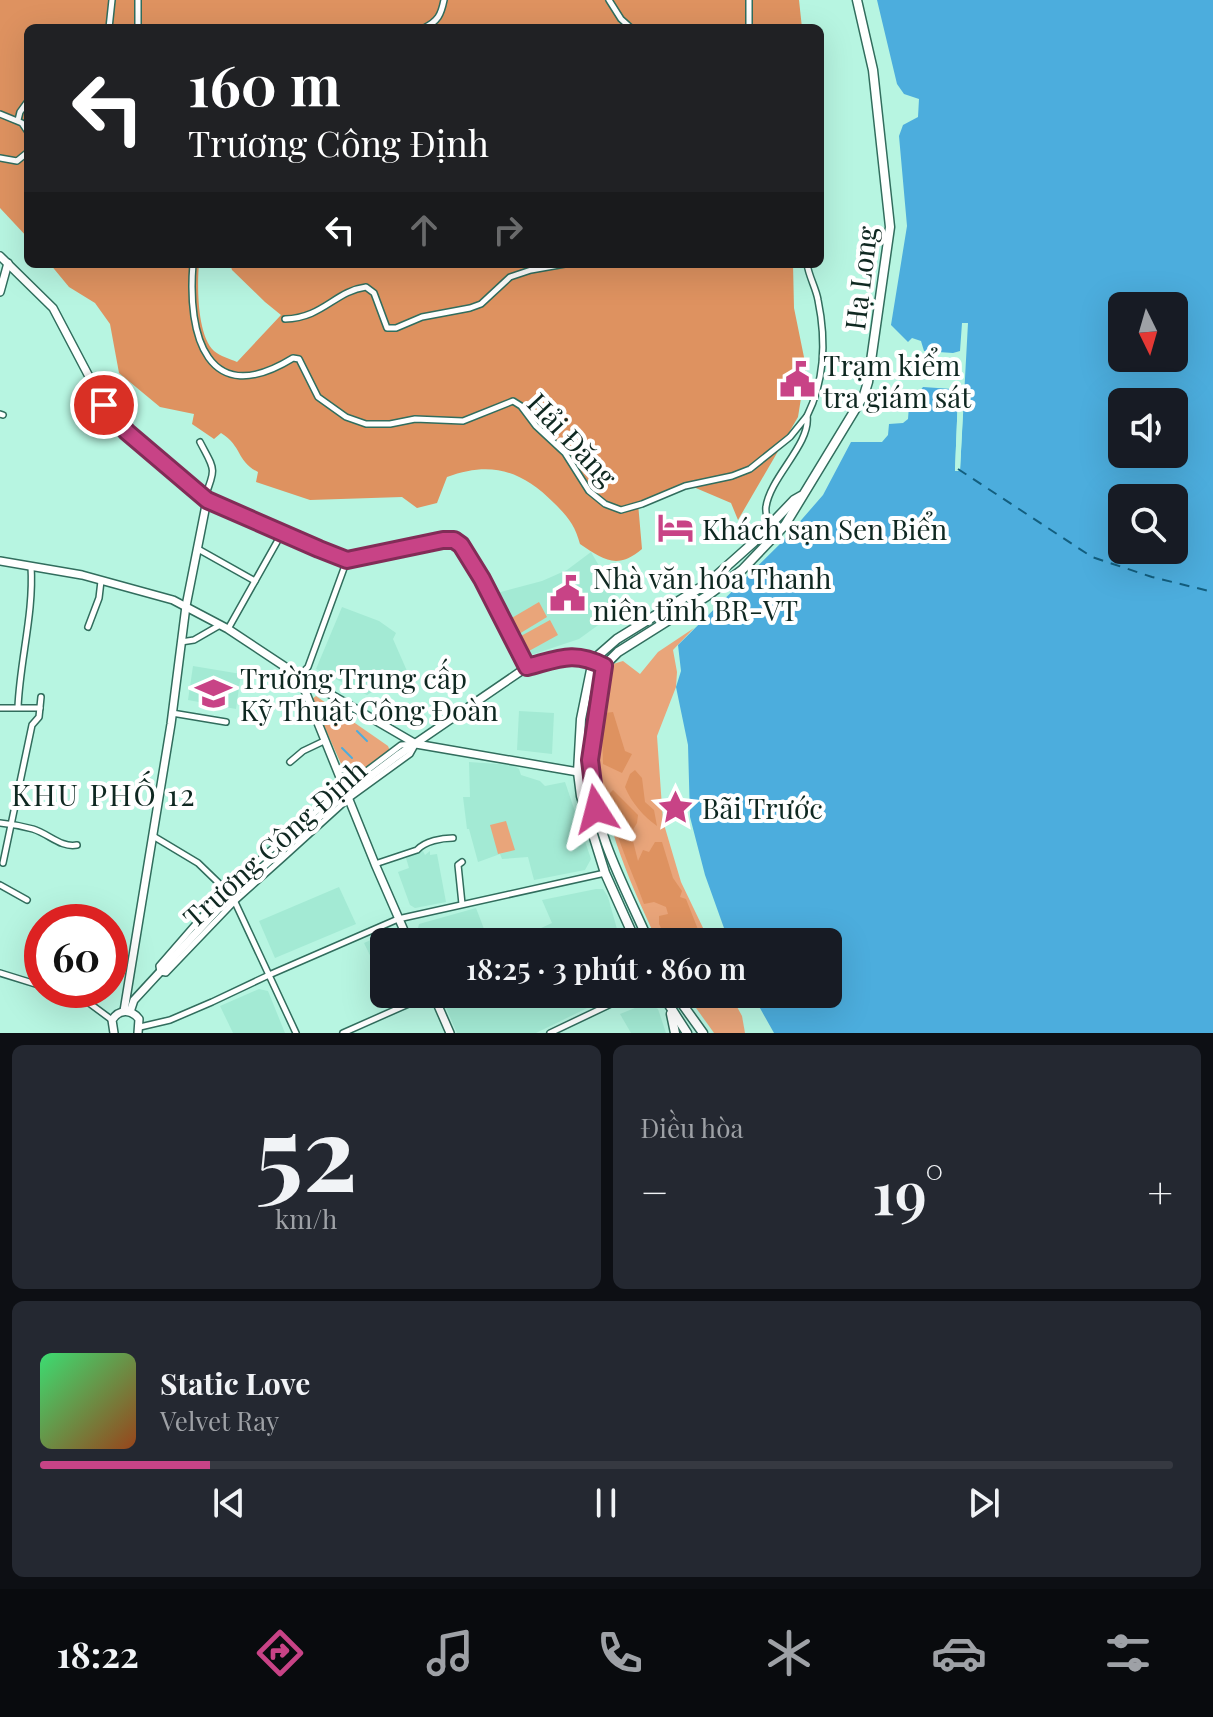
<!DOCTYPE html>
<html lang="vi">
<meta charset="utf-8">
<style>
:root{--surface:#171b24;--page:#242831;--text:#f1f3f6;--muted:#9ea1a6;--line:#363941;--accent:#c84386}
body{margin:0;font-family:"Playfair Display",serif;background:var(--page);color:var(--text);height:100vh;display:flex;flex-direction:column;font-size:30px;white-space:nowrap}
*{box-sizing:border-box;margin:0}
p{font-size:26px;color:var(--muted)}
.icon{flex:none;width:44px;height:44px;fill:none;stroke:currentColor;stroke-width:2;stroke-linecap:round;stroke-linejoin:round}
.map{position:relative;height:1033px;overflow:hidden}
.drawer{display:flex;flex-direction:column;gap:12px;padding:12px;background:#0d0f14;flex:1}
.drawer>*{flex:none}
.top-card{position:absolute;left:24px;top:24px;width:800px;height:244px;border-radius:12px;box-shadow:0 8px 32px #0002;background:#202124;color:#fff;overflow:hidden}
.needle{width:52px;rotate:175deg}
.tools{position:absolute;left:1108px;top:292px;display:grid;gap:16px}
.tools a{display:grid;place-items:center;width:80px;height:80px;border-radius:12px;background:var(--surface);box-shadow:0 8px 32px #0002;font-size:40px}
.speed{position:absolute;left:24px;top:904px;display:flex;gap:16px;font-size:40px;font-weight:700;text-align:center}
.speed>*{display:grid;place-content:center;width:104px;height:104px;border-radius:50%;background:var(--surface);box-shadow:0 8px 32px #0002;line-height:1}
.speed .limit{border:12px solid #d22;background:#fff;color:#111}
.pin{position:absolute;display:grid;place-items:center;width:68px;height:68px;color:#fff;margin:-34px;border:4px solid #fff;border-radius:50%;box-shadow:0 2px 8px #0007}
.me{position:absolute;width:88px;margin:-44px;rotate:351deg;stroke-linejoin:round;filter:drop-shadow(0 0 6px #0008)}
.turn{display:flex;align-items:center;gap:28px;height:168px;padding:0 32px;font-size:36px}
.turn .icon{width:104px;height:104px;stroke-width:2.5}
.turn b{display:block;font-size:56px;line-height:68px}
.lanes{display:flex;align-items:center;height:76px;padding:0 32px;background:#0003;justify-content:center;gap:40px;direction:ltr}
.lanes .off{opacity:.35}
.big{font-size:60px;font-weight:600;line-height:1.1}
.drawer .card{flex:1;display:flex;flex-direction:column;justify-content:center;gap:12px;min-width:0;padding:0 28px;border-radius:12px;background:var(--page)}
.drawer .dial{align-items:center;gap:0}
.dial b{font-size:104px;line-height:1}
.song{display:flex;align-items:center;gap:24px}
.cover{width:96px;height:96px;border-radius:12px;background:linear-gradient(135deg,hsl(140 70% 55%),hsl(20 70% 35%))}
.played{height:8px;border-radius:4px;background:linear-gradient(90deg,var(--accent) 15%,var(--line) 15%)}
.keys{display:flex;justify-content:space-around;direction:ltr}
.heat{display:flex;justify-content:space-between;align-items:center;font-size:44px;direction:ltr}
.drawer .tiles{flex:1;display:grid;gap:12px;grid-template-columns:1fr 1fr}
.card:last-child{grid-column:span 2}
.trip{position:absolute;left:370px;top:928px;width:472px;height:80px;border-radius:12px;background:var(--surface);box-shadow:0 8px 32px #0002;font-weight:600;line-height:80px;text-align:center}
.menu{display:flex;height:128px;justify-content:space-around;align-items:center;background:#090b0e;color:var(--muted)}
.menu .icon{width:56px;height:56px}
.menu .selected{color:var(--accent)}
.menu b{font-size:36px;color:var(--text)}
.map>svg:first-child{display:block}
.built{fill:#a3ead4}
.green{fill:#e9a57a}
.forest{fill:#de9260}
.water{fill:#4caddd;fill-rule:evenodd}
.pier{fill:#b7f5e1}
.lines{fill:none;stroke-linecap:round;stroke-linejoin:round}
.stream{stroke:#4caddd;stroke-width:2}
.ferry{stroke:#135e7e;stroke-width:2;stroke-dasharray:10 8;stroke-linecap:butt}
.street-casing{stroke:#316d5d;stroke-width:8}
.secondary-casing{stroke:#316d5d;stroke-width:10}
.primary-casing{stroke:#316d5d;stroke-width:11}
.street{stroke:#fff;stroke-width:5}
.secondary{stroke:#fff;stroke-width:7}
.primary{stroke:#fff;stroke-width:8}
.route-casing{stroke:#822c57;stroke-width:20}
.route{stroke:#c84386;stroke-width:14}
.labels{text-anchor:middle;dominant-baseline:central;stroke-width:8;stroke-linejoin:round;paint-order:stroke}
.street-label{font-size:28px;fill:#0f2821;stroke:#fff}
.poi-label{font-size:28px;fill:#0f2821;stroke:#fff;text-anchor:start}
.neighbourhood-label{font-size:30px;letter-spacing:2px;fill:#0f2821;stroke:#fff}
</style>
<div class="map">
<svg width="1213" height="1033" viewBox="0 0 1213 1033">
<rect width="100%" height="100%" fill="#b7f5e1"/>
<g class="built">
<polygon points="591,552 623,607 579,639 531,655 497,593 542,581 567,570"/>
<polygon points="342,607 379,621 396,633 393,639 407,671 367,695 316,669"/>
<polygon points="193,666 241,674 236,709 188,700"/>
<polygon points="519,711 554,713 552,754 517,750"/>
<polygon points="469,762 512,765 519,769 521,775 540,781 545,786 565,782 591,859 585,870 534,880 528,857 502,859 500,854 478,862 469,829 467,829 463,797 470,797"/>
<polygon points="423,851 425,855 430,851 430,855 437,854 446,902 415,908 410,905 398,872 409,868 406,858"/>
<polygon points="339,887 356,924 275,958 259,921"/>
<polygon points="596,889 603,889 608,897 617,929 626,942 511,942 552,923 542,900"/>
<polygon points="476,908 489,942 421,942 417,932 419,924"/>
<polygon points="395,929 401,942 384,942 383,982 364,943"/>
<polygon points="259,989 268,991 285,1033 233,1033 220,1006"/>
<polygon points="440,994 616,994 536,1033 457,1033"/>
<polygon points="647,1003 658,1009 666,1033 631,1033 620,1014"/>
</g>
<g class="green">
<polygon points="539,602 547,617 519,634 510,619"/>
<polygon points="550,620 558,635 529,651 521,636"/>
<path d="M694,628L673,650L677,672L676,687L657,736L663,821L681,882L704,930L710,933L714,942H658C631,886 600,815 598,752C598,725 604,698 609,672L613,664L623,661L640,674L658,652Z"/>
<polygon points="316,696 388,746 390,751 354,775 346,775 312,699"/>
<polygon points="506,821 515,850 498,854 490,825"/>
<polygon points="686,994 730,994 742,1016 745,1033 714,1033"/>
</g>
<g class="forest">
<polygon points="0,0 799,0 802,28 28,28 28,238 0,208"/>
<path d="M50,264H199C197,285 197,335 214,351C220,356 230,359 237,362L281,315L265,302L232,270L230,264H793L794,308L806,367L798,417L738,520L731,503L684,483L638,503L642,549C617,570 604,560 580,544C575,525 568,517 554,503C521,470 491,461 447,477L437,503L417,508L402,497L310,500L256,482L258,472C236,461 243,447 221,433L214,439L192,424L194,414L160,407L119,373L110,324L95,303L69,287Z"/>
<polygon points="613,712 625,751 632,754 622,773 603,764 602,729 605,713"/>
<path d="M635,770L642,778L645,802L654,810L657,826C644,817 631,802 625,787L630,774Z"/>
<path d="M613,790L638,815L637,823L631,833L638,861L643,850L649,852L655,842H662L673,878L682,891L680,897L686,899L699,932L688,942H668L659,924V916L668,914L666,907L654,902L644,904C631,868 613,833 608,795Z"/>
</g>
<path class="water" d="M877,0H1213V1033H774L752,994H828V942H729L705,875L690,817L688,745L676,687L681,671L678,645L783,541L823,495L851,442H882L888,435L889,424L903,423L908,419L910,393L917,395L923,387L952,389L958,396L955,470H960L968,323H962L960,351L953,353L924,351L921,341L912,338L908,342L891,325L907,226L899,136L903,125L918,117L919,99L904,94L897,84ZM1122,306H1174V358H1122ZM1122,402H1174V454H1122ZM1122,498H1174V550H1122Z"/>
<polygon class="pier" points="952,389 960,392 960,389 964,390 960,471 955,471 958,396"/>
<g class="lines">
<g class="stream">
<polyline points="357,731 367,741"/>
<polyline points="342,748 352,758"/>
</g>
<polyline class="ferry" points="958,469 1092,557 1152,577 1213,592"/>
<defs>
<g id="street">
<polyline points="138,0 138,28"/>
<polyline points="609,0 621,19 631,28"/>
<polyline points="109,28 112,0"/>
<path d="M424,28C438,21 441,15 444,0"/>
<polyline points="749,28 749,0"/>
<polyline points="0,114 22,123 28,132"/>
<polyline points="18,120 20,112 28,101"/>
<polyline points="0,158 17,161 28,152"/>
<path d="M193,264C187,335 207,411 293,358L299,359L318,397L346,417L366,424H390L415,419L463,421L513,401L521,406L536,426L565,453L589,491L605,504L621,510L642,504L685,486L732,476L750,469L790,437L807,416C811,444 770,477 766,507C765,513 768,520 769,526"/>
<path d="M285,319C323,318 335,291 366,287L374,293L387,328H396L422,317L470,308L481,304L510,277L531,270L565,264"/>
<polyline points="0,414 3,415"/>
<path d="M807,416C825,380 826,339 818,300C816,288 809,277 807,264"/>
<path d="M200,442C214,469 217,467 205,496"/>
<polyline points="198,549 255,581"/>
<polyline points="88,627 99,598 101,581"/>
<polyline points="228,629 282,533"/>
<polyline points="181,642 194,640 220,625"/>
<polyline points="299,676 308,667 347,560"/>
<path d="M18,707C20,660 34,613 31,566"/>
<polyline points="0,708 40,708"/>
<polyline points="172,713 226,722"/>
<polyline points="290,762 303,751 324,741"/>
<path d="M0,823C11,824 22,826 33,829C49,834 61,848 77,845"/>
<polyline points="153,836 198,863 228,892"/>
<polyline points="3,863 32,725 39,717 41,697"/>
<path d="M375,864L417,850C425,841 442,838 453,838"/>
<polyline points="0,885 27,900"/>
<polyline points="234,900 296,1033"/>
<polyline points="462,904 458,865 462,862"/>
<polyline points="160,972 159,966 226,889 280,842 344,788 401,745 415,744"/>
<polyline points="160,972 166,973 235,901 283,858 348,799 410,754 415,745"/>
<polyline points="0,973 42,986"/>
<polyline points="54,990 85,1000 112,1020"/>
<polyline points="140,1027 170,1020 212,1002 269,975 398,919 605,873"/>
<polyline points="343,1033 431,994"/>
<polyline points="550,1033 632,994"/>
</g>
<g id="secondary">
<polyline points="0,256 53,308 104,405 127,432 207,500 347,560 443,540 454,540 461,545 482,579 527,667"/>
<polyline points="0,292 8,263"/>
<polyline points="0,561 82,575 173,600 228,629 299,676 416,744 578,772"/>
<polyline points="299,676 375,864 409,942"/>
<polyline points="433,994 450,1033"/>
<polyline points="124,1011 171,724 186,606 207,500"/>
<polyline points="130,1012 134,1000 231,895 336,802 397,756 527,667 571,655 586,656 604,666"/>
<path d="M114,1033L112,1020C119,1009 131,1009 139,1019L138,1033"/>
</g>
<g id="primary">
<polyline points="636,942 605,873 581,796 578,772 581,719 593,660 617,639 708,583 754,542 794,500 801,496"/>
<path d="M649,942C627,891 595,835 591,778C588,744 595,708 602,673L604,666L618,652L707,596L742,570L785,525L864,395L868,382L890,227L873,70L857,0"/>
<polyline points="662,994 687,1033"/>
<polyline points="675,994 703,1033"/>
<polyline points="671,1014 675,1033"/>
</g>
</defs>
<use href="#street" class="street-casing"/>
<use href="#secondary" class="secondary-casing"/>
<use href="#primary" class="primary-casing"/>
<use href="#street" class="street"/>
<use href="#secondary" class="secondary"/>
<use href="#primary" class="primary"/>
</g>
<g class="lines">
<defs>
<path id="route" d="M104,405L127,432L207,500L319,549L347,560L443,540H454L461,545L482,579L527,667C558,659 574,650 604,666L590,760L596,809"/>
</defs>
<use href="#route" class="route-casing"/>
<use href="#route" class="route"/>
</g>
<defs>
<symbol id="civic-bare" viewBox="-9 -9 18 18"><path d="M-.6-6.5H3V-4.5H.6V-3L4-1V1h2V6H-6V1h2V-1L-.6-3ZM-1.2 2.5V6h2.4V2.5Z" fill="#c84386" stroke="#fff" stroke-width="2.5" paint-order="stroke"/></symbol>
<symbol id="hotel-bare" viewBox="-9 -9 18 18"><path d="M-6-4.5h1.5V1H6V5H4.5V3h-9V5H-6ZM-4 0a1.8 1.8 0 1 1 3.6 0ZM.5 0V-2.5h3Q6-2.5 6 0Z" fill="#c84386" stroke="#fff" stroke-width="2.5" paint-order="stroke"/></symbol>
<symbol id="university-bare" viewBox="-9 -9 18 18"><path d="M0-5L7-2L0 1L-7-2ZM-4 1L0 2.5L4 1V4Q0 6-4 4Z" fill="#c84386" stroke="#fff" stroke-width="2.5" paint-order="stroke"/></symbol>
<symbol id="sight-bare" viewBox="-9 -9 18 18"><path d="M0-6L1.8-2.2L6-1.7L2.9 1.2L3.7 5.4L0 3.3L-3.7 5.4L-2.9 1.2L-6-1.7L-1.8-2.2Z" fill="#c84386" stroke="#fff" stroke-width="2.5" paint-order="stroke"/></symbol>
</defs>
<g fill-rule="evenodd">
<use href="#civic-bare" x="772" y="354" width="51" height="51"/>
<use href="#hotel-bare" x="650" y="502" width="51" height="51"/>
<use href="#civic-bare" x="542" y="568" width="51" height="51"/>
<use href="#university-bare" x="188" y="668" width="51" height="51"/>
<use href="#sight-bare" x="650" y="782" width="51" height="51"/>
</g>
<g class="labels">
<g class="street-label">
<text transform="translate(860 278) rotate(-83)">Hạ Long</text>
<text transform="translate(573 439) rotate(47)">Hải Đăng</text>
<text transform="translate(274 843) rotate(-42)">Trương Công Định</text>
</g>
<g class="poi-label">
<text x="823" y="364">Trạm kiểm<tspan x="823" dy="32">tra giám sát</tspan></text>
<text x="702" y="528">Khách sạn Sen Biển</text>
<text x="593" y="577">Nhà văn hóa Thanh<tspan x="593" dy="32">niên tỉnh BR-VT</tspan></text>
<text x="240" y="677">Trường Trung cấp<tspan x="240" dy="32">Kỹ Thuật Công Đoàn</tspan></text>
<text x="702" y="807">Bãi Trước</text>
</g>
<g class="neighbourhood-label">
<text x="104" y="794">KHU PHỐ 12</text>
</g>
</g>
</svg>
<div class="tools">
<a><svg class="needle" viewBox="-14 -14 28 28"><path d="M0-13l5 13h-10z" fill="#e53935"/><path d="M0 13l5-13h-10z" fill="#9ea1a6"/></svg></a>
<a><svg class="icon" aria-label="sound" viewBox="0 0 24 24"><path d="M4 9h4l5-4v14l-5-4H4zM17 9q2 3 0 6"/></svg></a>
<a><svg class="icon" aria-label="search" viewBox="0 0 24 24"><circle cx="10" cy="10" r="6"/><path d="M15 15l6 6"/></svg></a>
</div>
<div class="speed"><div class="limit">60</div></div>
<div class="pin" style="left:104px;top:405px;background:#d93025"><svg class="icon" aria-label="arrive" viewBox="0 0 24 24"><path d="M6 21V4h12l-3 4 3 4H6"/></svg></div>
<svg class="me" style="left:596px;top:809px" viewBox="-20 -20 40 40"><path d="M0-17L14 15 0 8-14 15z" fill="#c84386" stroke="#fff" stroke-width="4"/></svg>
<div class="trip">18:25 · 3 phút · 860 m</div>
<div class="top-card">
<div class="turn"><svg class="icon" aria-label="left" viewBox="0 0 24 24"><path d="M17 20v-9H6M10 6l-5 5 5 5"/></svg><div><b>160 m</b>Trương Công Định</div></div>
<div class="lanes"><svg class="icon" aria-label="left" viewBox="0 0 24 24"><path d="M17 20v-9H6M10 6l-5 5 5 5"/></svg><svg class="icon off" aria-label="ahead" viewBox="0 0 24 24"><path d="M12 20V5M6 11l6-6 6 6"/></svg><svg class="icon off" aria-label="right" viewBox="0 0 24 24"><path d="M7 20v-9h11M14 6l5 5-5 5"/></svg></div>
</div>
</div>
<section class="drawer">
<div class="tiles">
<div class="card dial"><b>52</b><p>km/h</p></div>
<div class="card"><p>Điều hòa</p>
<div class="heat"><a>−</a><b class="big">19°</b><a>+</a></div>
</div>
<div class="card">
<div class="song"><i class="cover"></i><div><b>Static Love</b><p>Velvet Ray</p></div></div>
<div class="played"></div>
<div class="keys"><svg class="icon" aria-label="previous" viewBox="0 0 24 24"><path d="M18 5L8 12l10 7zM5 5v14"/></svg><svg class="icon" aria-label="pause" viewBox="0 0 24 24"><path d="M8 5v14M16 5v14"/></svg><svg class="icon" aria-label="next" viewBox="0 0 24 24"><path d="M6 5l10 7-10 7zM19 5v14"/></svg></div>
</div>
</div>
</section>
<nav class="menu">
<b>18:22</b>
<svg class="icon selected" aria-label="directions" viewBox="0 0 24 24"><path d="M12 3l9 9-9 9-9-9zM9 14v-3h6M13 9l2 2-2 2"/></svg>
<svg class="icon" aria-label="music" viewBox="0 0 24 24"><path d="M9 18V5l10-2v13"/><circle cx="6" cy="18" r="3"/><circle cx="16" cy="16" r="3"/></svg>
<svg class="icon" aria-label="phone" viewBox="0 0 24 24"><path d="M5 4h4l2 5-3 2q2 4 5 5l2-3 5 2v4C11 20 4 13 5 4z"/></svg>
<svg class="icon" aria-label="climate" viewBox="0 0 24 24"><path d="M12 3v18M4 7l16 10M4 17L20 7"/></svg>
<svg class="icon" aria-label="car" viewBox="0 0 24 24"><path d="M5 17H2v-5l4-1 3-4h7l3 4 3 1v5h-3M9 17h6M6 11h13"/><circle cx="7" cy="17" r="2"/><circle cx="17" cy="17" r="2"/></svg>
<svg class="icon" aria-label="filters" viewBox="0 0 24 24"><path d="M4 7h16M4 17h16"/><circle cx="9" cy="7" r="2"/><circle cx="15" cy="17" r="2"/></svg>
</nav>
